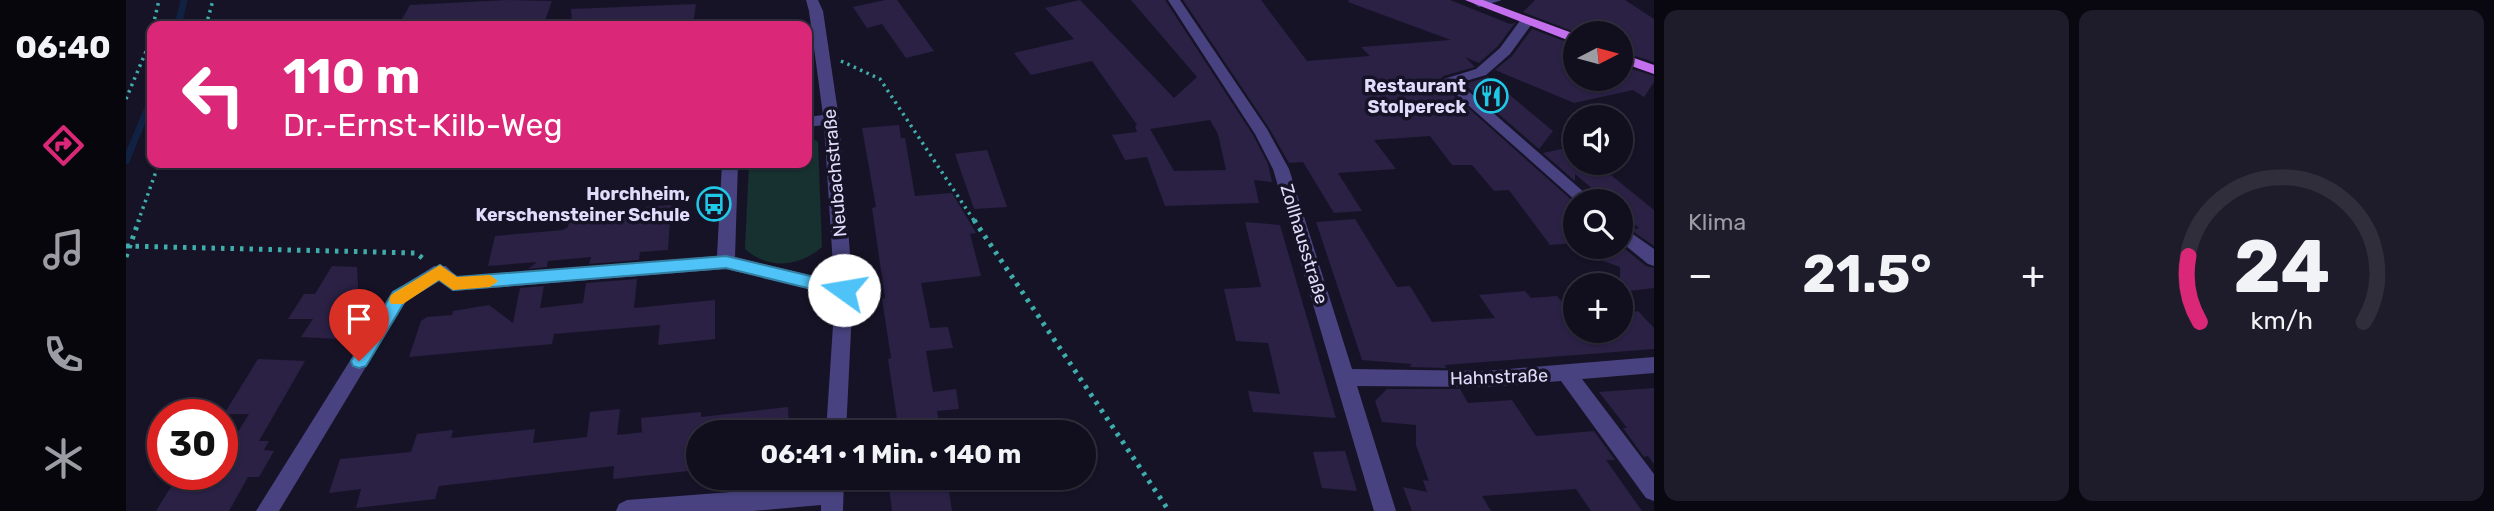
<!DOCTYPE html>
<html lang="de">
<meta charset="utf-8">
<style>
:root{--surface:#110e1d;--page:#1e1c2a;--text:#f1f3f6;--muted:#9c9ca4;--line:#302e3b;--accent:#db2777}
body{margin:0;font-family:Rubik,sans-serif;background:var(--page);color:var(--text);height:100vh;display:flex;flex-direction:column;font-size:26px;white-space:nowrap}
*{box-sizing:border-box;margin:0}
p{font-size:23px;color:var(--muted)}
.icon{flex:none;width:38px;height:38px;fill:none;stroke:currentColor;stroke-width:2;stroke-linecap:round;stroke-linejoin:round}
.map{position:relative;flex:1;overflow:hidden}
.side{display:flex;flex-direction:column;gap:10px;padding:10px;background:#090810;width:840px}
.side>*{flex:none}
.guide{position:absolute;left:21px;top:21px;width:665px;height:147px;border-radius:14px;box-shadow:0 2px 5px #0004,0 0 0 2px var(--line);background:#db2777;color:#fff;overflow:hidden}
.needle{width:46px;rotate:84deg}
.controls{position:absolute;left:1437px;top:21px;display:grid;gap:14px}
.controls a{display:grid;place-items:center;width:70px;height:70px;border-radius:50%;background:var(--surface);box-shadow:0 2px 5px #0004,0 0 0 2px var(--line);font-size:35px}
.speed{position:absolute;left:21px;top:399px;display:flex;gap:14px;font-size:35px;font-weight:700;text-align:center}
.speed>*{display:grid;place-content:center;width:91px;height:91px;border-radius:50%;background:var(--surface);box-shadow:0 2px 5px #0004,0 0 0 2px var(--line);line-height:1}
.speed .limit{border:10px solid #d22;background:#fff;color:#111}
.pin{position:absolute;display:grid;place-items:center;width:60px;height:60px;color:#fff;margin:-72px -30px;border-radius:50% 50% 50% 0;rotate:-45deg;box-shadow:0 0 7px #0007}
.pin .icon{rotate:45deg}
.me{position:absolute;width:77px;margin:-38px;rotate:283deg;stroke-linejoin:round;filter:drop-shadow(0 0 5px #0008)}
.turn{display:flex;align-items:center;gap:24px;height:147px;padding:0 21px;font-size:32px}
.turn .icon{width:91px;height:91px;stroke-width:2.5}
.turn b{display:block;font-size:49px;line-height:60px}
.big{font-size:52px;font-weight:700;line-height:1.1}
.side .tile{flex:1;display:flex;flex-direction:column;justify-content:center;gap:10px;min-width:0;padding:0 24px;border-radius:14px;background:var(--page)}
.side .dial{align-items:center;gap:0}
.dial svg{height:182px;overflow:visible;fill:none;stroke:var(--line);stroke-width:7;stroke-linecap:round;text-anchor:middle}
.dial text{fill:var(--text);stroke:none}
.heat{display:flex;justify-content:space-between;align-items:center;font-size:38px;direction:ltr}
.side .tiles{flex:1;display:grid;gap:10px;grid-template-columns:repeat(2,1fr)}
.trip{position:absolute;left:560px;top:420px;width:410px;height:70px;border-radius:35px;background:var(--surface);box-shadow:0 2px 5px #0004,0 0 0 2px var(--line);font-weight:700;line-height:70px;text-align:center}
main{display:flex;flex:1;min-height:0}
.tab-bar{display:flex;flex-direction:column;width:126px;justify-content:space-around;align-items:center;background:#07060c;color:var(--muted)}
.tab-bar .icon{width:49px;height:49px}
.tab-bar .current{color:var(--accent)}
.tab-bar b{font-size:32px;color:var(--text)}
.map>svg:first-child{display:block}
.green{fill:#173030}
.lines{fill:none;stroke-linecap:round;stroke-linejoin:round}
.stream{stroke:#112141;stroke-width:7}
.building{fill:#2a2145;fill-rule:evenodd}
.path-far1{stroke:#3fadab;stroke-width:3.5;stroke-dasharray:2.5 4.5;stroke-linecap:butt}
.path{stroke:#3fadab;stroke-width:5;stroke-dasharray:3.5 6;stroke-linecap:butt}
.minor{fill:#484380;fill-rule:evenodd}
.major{fill:#c470ee;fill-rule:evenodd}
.route{fill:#4fc3f7;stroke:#337fa1;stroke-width:2}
.slow{fill:#f59e0b}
.labels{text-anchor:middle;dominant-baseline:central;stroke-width:7;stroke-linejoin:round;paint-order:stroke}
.poi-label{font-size:18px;font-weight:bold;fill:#e1dcfb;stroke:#171327;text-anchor:end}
.street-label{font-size:18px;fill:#e1dcfb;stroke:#171327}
</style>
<main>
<nav class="tab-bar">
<b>06:40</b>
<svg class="icon current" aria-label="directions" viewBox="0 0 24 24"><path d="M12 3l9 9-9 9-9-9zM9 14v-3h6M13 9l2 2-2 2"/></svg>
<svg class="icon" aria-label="music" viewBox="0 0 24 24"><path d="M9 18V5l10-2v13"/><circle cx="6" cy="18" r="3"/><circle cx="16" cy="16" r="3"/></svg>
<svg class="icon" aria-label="phone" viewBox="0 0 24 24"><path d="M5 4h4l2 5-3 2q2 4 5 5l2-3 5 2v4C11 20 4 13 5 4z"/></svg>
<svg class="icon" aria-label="climate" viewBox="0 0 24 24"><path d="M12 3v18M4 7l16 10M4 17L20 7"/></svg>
</nav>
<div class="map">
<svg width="1528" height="511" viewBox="0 0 1528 511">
<rect width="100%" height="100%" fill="#171327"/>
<path class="green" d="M681,135L692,142L696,247C673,267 642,270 619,249L623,163H681Z"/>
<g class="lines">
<g class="stream">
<polyline points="52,26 58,0"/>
<polyline points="0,161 26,98"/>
</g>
</g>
<g class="building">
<polygon points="381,0 426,1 417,26 272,26 284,5"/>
<polygon points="759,0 771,0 808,51 780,58 756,24 741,28 727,7"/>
<path d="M954,0L1048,98L1071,77L1005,0H1039L1127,135L1142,164L1146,182L1128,180L1133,203L1039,206L1021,157L999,160L986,135L1011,132L1009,126L1011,125L966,61L905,75L888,53L948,39L919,8ZM1084,120L1092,134L1100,170L1048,171L1024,129Z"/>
<polygon points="1057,0 1135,0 1181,61 1244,56 1235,47 1325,40 1222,2 1223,0 1324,0 1384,24 1389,23 1372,46 1353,63 1339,57 1349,67 1317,76 1313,82 1449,203 1449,243 1424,245 1383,190 1368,191 1346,165 1326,165 1304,136 1248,140 1270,169 1212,173 1236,211 1208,213 1177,162 1163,163 1143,128"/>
<polygon points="1409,0 1499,0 1528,19 1528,62 1494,51 1494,33 1451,33 1397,12"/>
<polygon points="570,4 567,25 446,26 445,9"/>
<polygon points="1406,29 1449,45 1449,79 1494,79 1494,65 1528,76 1528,82 1518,97 1507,90 1448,103 1369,70 1386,56"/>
<polygon points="1362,77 1427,131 1413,149 1338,84"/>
<polygon points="773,125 775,138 779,138 789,196 826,193 850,233 844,234 855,276 795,283 804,328 822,327 827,348 800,351 807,392 830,389 833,409 811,411 815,432 773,432 762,359 765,358 756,299 759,298 746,208 750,207 736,128"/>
<polygon points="1449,146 1449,163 1466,163 1475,167 1528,210 1528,246 1505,230 1513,228 1494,212 1494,201 1481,201 1449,174 1449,181 1417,153"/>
<polygon points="861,150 881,207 848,209 829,154"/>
<polygon points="545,205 542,250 514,252 513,260 463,264 465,257 422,261 421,267 402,269 411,262 362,266 369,236 437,230 442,227 443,220 520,212 520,207"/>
<polygon points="1229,219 1271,287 1284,286 1306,322 1369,318 1353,295 1399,291 1405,298 1431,296 1449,318 1449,331 1494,331 1494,314 1512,311 1528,328 1528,349 1319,365 1320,368 1283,367 1286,364 1236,360 1190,222"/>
<polygon points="1119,222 1154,225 1210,418 1127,412 1122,391 1154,394 1142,343 1110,341 1098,289 1135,287"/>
<polygon points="1494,245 1520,266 1528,268 1528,288 1494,292 1494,267 1446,250 1447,247"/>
<polygon points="206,266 231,267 233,303 212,339 175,337 187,319 162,319 178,294 189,294"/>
<polygon points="511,279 508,308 589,300 589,339 532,345 534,325 428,334 426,344 283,357 295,321 301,317 326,315 327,311 363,305 387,323 394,288 418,286 414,308 457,303 460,283"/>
<polygon points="132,359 179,361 133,441 143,441 138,450 148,451 133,477 122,477 103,511 30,511 53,474 96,474 96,458 123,414 98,414"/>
<polygon points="1528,388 1528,464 1522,456 1518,457 1497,428 1501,428 1473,392"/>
<polygon points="1261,389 1334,389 1342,403 1386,400 1410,436 1468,431 1489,460 1480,460 1516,511 1465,511 1450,489 1356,496 1365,511 1286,511 1277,487 1301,492 1297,480 1303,481 1290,445 1290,425 1256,422 1249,401"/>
<polygon points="662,407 663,432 572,432 572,470 487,479 488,466 313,486 309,499 230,508 235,489 203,493 214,459 285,452 291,434 327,430 325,438 409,429 407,443 461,437 464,412 494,409 491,435 519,432 516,432 515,418 575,412 575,417"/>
<polygon points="1219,451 1231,491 1196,488 1187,452"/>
<polygon points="762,478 821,478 826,511 766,511"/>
</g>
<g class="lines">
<g class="path-far1">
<polyline points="27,26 33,0"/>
<polyline points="80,26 87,0"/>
<polyline points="715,61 754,79 849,222"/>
<polyline points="0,99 21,49 26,28"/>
<polyline points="12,222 33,163"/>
</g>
<g class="path">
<polyline points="848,220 1043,511"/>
<polyline points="0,246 290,253 299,260"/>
<polyline points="0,257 13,220"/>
</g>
<g class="minor">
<polygon points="680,0 692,0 697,11 713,119 727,290 720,432 700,432 709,295 600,269 327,291 313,281 279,302 153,511 130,511 267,292 308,266 320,266 331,277 591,256 596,163 612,163 609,257 708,281 698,125 681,127 681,117 697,115 683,11"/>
<polygon points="1042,0 1054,0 1141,129 1163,169 1226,369 1359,371 1528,357 1528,373 1456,379 1528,474 1528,501 1520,498 1435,381 1359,387 1231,386 1270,511 1248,511 1147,169 1129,134"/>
<polygon points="1350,0 1376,0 1353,7 1347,3"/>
<polygon points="1401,17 1408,21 1384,54 1360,75 1333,83 1468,201 1450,201 1316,82 1318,79 1350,69 1374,48 1396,18"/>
<polygon points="1494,225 1528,249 1528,266 1522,264 1494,241"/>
<polygon points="696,478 718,478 717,511 695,511 695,505 627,511 490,511 493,504 501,500 696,485"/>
</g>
<g class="major">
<polygon points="1339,0 1357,0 1449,34 1449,43"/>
<polygon points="1494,53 1528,65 1528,74 1494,62"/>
</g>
</g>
<polygon class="route" points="600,256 718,284 724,286 726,290 724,295 718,297 600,268 327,290 313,280 279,301 240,366 233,368 227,366 225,361 267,292 314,265 331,277"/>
<polygon class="slow" points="314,265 331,277 364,275 372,281 364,287 327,290 313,280 277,304 265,304 263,300 265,295"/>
<defs>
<symbol id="restaurant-ring" viewBox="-11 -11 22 22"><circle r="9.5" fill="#171327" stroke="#1fc9e5" stroke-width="1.5"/><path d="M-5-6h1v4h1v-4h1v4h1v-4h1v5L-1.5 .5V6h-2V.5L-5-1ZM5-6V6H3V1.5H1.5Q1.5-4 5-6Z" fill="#1fc9e5"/></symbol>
<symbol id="bus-ring" viewBox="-11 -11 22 22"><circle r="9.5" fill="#171327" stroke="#1fc9e5" stroke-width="1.5"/><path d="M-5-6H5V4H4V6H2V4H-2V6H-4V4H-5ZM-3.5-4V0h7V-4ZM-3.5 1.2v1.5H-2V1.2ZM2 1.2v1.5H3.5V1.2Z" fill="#1fc9e5"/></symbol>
</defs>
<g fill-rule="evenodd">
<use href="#restaurant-ring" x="1346" y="77" width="38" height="38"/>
<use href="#bus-ring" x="569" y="185" width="38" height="38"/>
</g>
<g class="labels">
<g class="poi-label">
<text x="1340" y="86">Restaurant<tspan x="1340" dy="21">Stolpereck</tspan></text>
<text x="564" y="194">Horchheim,<tspan x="564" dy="21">Kerschensteiner Schule</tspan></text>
</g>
<g class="street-label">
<text transform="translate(709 173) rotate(-95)">Neubachstraße</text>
<text transform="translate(1178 244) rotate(73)">Zollhausstraße</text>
<text transform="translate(1373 377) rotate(-2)">Hahnstraße</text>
</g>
</g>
</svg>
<div class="controls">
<a><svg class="needle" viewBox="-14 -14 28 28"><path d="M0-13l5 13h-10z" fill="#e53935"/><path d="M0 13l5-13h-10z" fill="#9c9ca4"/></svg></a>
<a><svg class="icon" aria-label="sound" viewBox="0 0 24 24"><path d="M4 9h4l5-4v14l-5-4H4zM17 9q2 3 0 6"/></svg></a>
<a><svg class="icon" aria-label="search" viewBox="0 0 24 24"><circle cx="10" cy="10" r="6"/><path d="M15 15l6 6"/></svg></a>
<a>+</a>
</div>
<div class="speed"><div class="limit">30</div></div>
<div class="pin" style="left:233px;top:361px;background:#d93025"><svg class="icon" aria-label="arrive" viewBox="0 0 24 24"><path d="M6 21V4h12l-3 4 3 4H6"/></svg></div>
<svg class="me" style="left:718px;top:290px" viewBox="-20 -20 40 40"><circle r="19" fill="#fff"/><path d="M0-13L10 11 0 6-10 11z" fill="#4fc3f7"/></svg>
<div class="trip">06:41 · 1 Min. · 140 m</div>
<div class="guide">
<div class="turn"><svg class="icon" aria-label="left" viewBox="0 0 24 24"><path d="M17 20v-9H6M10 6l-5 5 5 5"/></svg><div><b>110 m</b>Dr.-Ernst-Kilb-Weg</div></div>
</div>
</div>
<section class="side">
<div class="tiles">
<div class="tile"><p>Klima</p>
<div class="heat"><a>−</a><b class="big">21.5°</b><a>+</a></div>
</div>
<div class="tile dial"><svg viewBox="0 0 100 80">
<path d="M14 69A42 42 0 1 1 86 69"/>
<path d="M14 69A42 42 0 0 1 9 40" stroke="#db2777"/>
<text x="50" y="56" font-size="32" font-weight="700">24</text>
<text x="50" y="72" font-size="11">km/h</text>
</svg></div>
</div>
</section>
</main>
